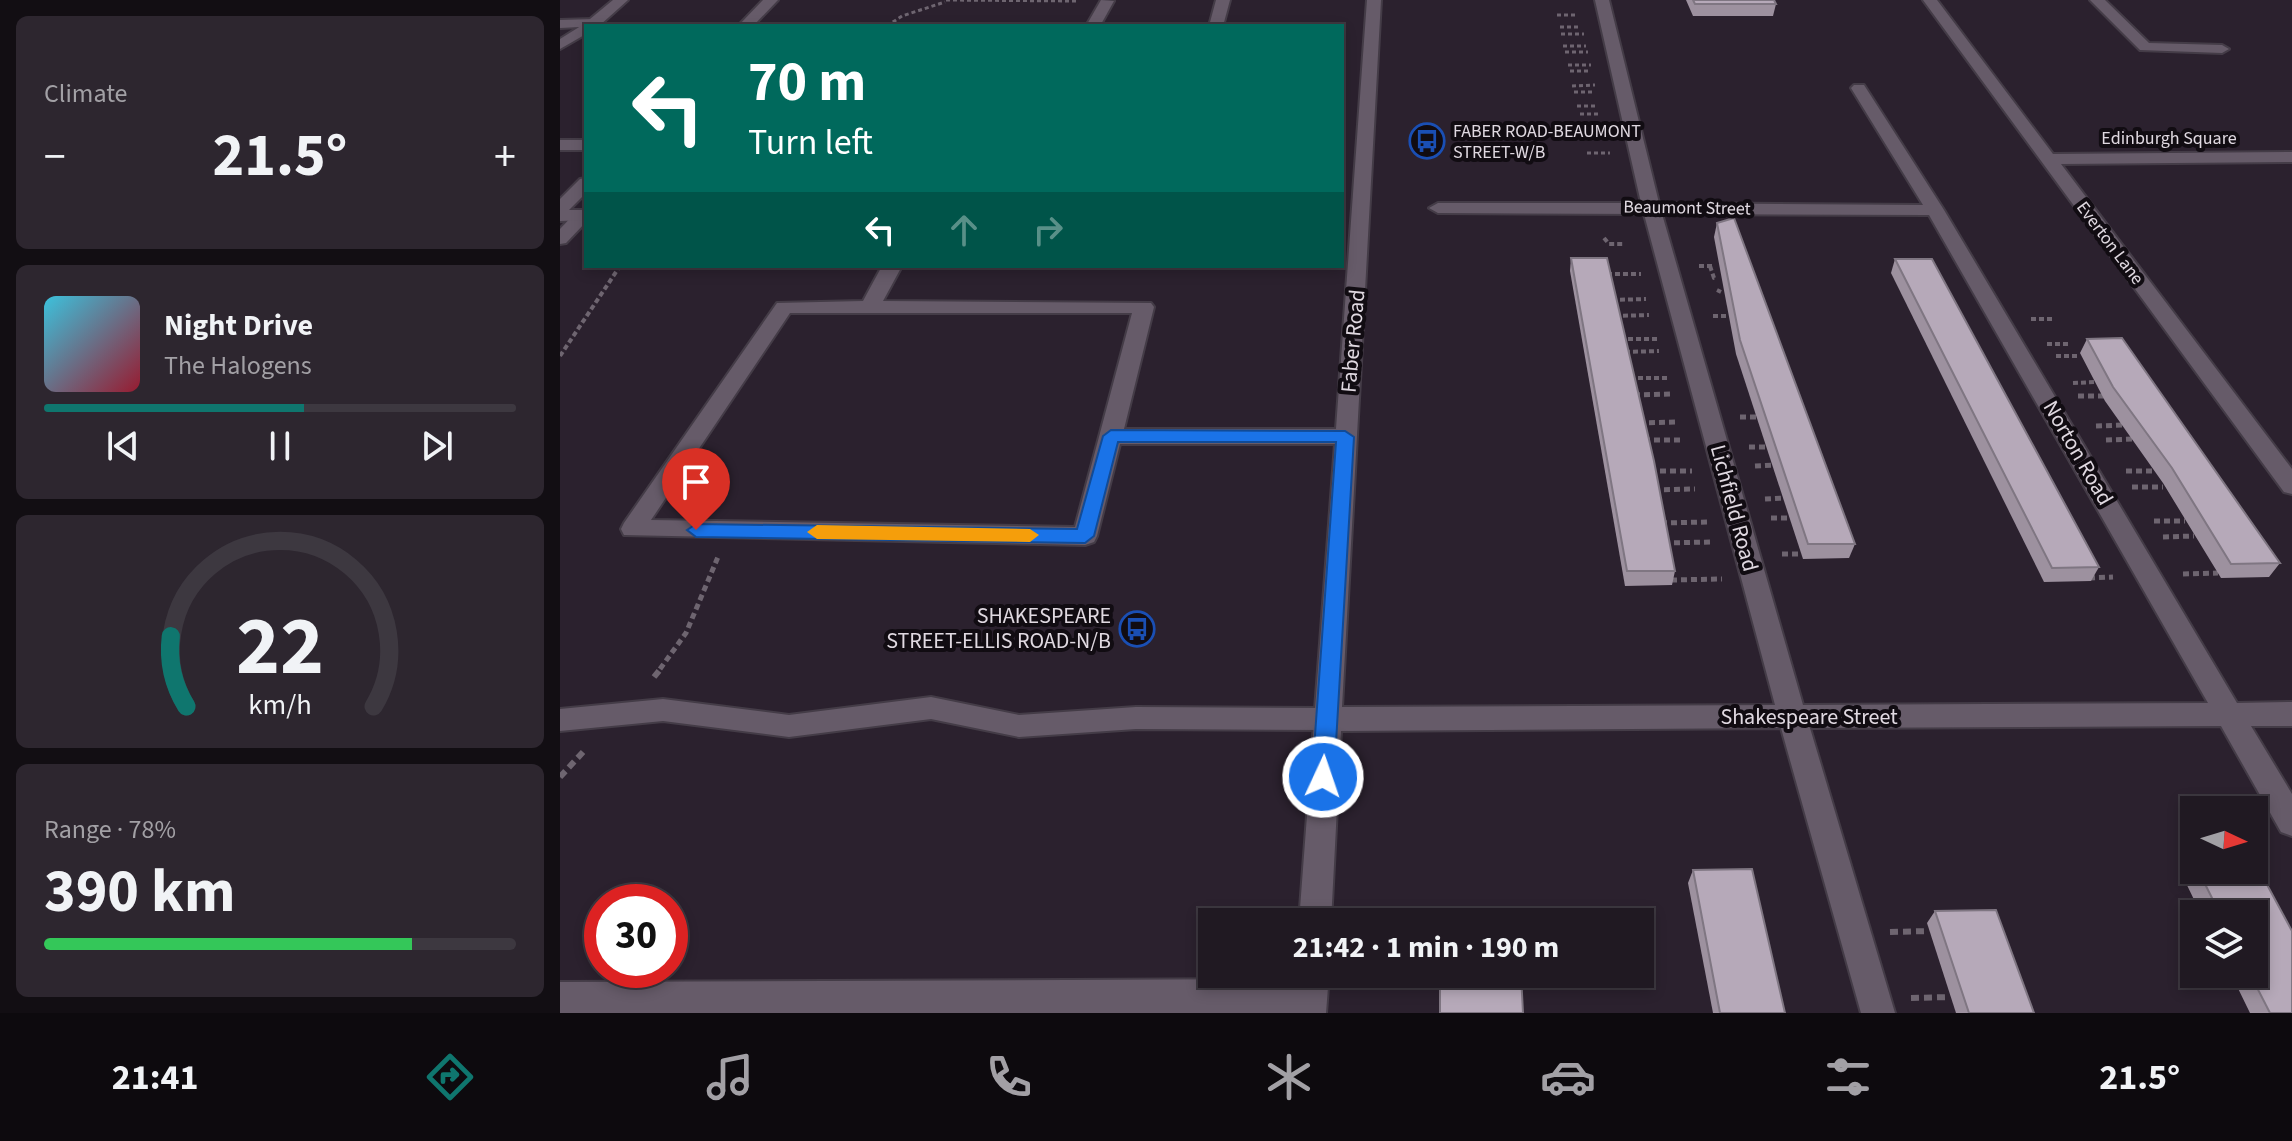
<!DOCTYPE html>
<meta charset="utf-8">
<style>
:root{--surface:#201922;--page:#2d262f;--text:#f1f3f6;--muted:#a2a0a5;--line:#3d3840;--accent:#0f766e}
body{margin:0;font-family:"Source Sans 3",sans-serif;background:var(--page);color:var(--text);height:100vh;display:flex;flex-direction:column;font-size:30px;white-space:nowrap}
*{box-sizing:border-box;margin:0}
p{font-size:26px;color:var(--muted)}
.icon{flex:none;width:44px;height:44px;fill:none;stroke:currentColor;stroke-width:2;stroke-linecap:round;stroke-linejoin:round}
.map{position:relative;flex:1;overflow:hidden}
.sheet{display:flex;flex-direction:column;gap:16px;padding:16px;background:#120e13;width:560px}
.sheet>*{flex:none}
.guide{position:absolute;left:24px;top:24px;width:760px;height:244px;border-radius:0px;box-shadow:0 4px 12px #0003,0 0 0 2px var(--line);background:#00695c;color:#fff;overflow:hidden}
.needle{width:52px;rotate:94deg}
.tools{position:absolute;left:1620px;top:796px;display:grid;gap:16px}
.tools a{display:grid;place-items:center;width:88px;height:88px;border-radius:0px;background:var(--surface);box-shadow:0 4px 12px #0003,0 0 0 2px var(--line);font-size:40px}
.speed{position:absolute;left:24px;top:884px;display:flex;gap:16px;font-size:40px;font-weight:700;text-align:center}
.speed>*{display:grid;place-content:center;width:104px;height:104px;border-radius:50%;background:var(--surface);box-shadow:0 4px 12px #0003,0 0 0 2px var(--line);line-height:1}
.speed .limit{border:12px solid #d22;background:#fff;color:#111}
.pin{position:absolute;display:grid;place-items:center;width:68px;height:68px;color:#fff;margin:-82px -34px;border-radius:50% 50% 50% 0;rotate:-45deg;box-shadow:0 0 8px #0007}
.pin .icon{rotate:45deg}
.me{position:absolute;width:88px;margin:-44px;rotate:3deg;stroke-linejoin:round;filter:drop-shadow(0 0 6px #0008)}
.turn{display:flex;align-items:center;gap:28px;height:168px;padding:0 32px;font-size:36px}
.turn .icon{width:104px;height:104px;stroke-width:2.5}
.turn b{display:block;font-size:56px;line-height:68px}
.lanes{display:flex;align-items:center;height:76px;padding:0 32px;background:#0003;justify-content:center;gap:40px;direction:ltr}
.lanes .off{opacity:.35}
.big{font-size:60px;font-weight:700;line-height:1.1}
.sheet .widget{flex:1;display:flex;flex-direction:column;justify-content:center;gap:12px;min-width:0;padding:0 28px;border-radius:12px;background:var(--page)}
.sheet .dial{align-items:center;gap:0}
.dial svg{height:208px;overflow:visible;fill:none;stroke:var(--line);stroke-width:7;stroke-linecap:round;text-anchor:middle}
.dial text{fill:var(--text);stroke:none}
.song{display:flex;align-items:center;gap:24px}
.cover{width:96px;height:96px;border-radius:12px;background:linear-gradient(135deg,hsl(190 70% 55%),hsl(350 70% 35%))}
.played{height:8px;border-radius:4px;background:linear-gradient(90deg,var(--accent) 55%,var(--line) 55%)}
.keys{display:flex;justify-content:space-around;direction:ltr}
.heat{display:flex;justify-content:space-between;align-items:center;font-size:44px;direction:ltr}
.charge{height:12px;border-radius:6px;background:linear-gradient(90deg,#34c759 78%,var(--line) 0)}
.trip{position:absolute;left:638px;top:908px;width:456px;height:80px;border-radius:0px;background:var(--surface);box-shadow:0 4px 12px #0003,0 0 0 2px var(--line);font-weight:700;line-height:80px;text-align:center}
.tab-bar{display:flex;height:128px;justify-content:space-around;align-items:center;background:#0d0a0e;color:var(--muted)}
.tab-bar .icon{width:56px;height:56px}
.tab-bar .on{color:var(--accent)}
.tab-bar b{font-size:36px;color:var(--text)}
main{display:flex;flex:1;min-height:0}
.map>svg:first-child{display:block}
.lines{fill:none;stroke-linecap:round;stroke-linejoin:round}
.lane-casing{stroke:#443c47;stroke-width:4}
.street-casing{stroke:#443c47;stroke-width:4}
.path-far3{stroke:#6e6570;stroke-width:3;stroke-dasharray:4 3;stroke-linecap:butt}
.path-far2{stroke:#6e6570;stroke-width:4;stroke-dasharray:5 3;stroke-linecap:butt}
.path-far1{stroke:#6e6570;stroke-width:5;stroke-dasharray:6 4;stroke-linecap:butt}
.path{stroke:#6e6570;stroke-width:6;stroke-dasharray:8 5;stroke-linecap:butt}
.lane{fill:#665b69;fill-rule:evenodd}
.street{fill:#665b69;fill-rule:evenodd}
.wall{fill:#9d919f}
.building{fill:#b6a9b9;stroke:#7f7682;stroke-width:2}
.route{fill:#1a73e8;stroke:#114b97;stroke-width:2}
.slow{fill:#f59e0b}
.labels{text-anchor:middle;dominant-baseline:central;stroke-width:8;stroke-linejoin:round;paint-order:stroke}
.far-poi-label{font-size:18px;fill:#e0d9e1;stroke:#110c12;text-anchor:start}
.far-street-label{font-size:18px;fill:#e0d9e1;stroke:#110c12}
.street-label{font-size:22px;fill:#e0d9e1;stroke:#110c12}
.poi-label{font-size:22px;fill:#e0d9e1;stroke:#110c12;text-anchor:end}
</style>
<main>
<section class="sheet">
<div class="widget"><p>Climate</p>
<div class="heat"><a>−</a><b class="big">21.5°</b><a>+</a></div>
</div>
<div class="widget">
<div class="song"><i class="cover"></i><div><b>Night Drive</b><p>The Halogens</p></div></div>
<div class="played"></div>
<div class="keys"><svg class="icon" aria-label="previous" viewBox="0 0 24 24"><path d="M18 5L8 12l10 7zM5 5v14"/></svg><svg class="icon" aria-label="pause" viewBox="0 0 24 24"><path d="M8 5v14M16 5v14"/></svg><svg class="icon" aria-label="next" viewBox="0 0 24 24"><path d="M6 5l10 7-10 7zM19 5v14"/></svg></div>
</div>
<div class="widget dial"><svg viewBox="0 0 100 80">
<path d="M14 69A42 42 0 1 1 86 69"/>
<path d="M14 69A42 42 0 0 1 8 42" stroke="#0f766e"/>
<text x="50" y="56" font-size="32" font-weight="700">22</text>
<text x="50" y="72" font-size="11">km/h</text>
</svg></div>
<div class="widget"><p>Range · 78%</p><b class="big">390 km</b><div class="charge"></div></div>
</section>
<div class="map">
<svg width="1732" height="1013" viewBox="0 0 1732 1013">
<rect width="100%" height="100%" fill="#2b212e"/>
<g class="lines">
<defs>
<g id="lane">
<polygon points="34,19 41,23 39,26 0,28 0,20"/>
<polygon points="17,211 26,211 26,222 6,243 0,244 0,229"/>
<polygon points="371,697 459,715 576,707 766,708 775,711 779,719 775,727 766,730 576,729 459,737 371,719 229,737 103,721 0,731 0,709 103,699 229,715"/>
</g>
<g id="street">
<polygon points="53,0 68,0 39,26 26,26 26,34 0,49 0,39 24,24"/>
<polygon points="203,0 218,0 193,26 178,26"/>
<polygon points="541,0 554,1 540,26 526,26"/>
<polygon points="656,0 670,0 663,26 649,26"/>
<path d="M807,0H821L782,707L1215,705L1084,214L878,213L869,208L878,203H1081L1035,0H1049L1099,203L1363,205L1291,88L1294,85H1304L1384,210L1677,703L1732,702V726H1691L1732,794V836L1721,832L1661,726L1250,728L1335,1013H1301L1221,728L781,731L771,922H739L775,444H560L537,536L534,542L525,545L64,535L61,529L64,523L217,303L303,301L322,266H342L323,301L591,303L594,307L564,429H776ZM1102,214L1369,215L1648,703L1243,705ZM230,313H572L515,527L91,520Z"/>
<polygon points="1363,0 1377,0 1493,154 1732,152 1732,162 1501,164 1732,469 1732,494 1724,492"/>
<polygon points="1530,0 1545,0 1589,43 1662,45 1669,49 1662,53 1580,50"/>
<rect x="0" y="140" width="26" height="10"/>
<polygon points="26,178 26,193 9,210 26,210 26,220 0,221 0,199 20,179"/>
<polygon points="735,974 769,974 766,1013 0,1013 0,982 735,979"/>
</g>
</defs>
<use href="#lane" class="lane-casing"/>
<use href="#street" class="street-casing"/>
<g class="path-far3">
<polyline points="386,0 518,1"/>
<polyline points="997,15 1016,15"/>
<polyline points="327,26 342,16 385,2"/>
<polyline points="1000,27 1019,27"/>
<polyline points="1001,34 1024,34"/>
<polyline points="1003,46 1026,46"/>
<polyline points="1005,52 1028,52"/>
<polyline points="1008,65 1031,65"/>
<polyline points="1010,71 1029,71"/>
<polyline points="1012,86 1035,85"/>
<polyline points="1014,92 1033,92"/>
<polyline points="1017,106 1036,106"/>
<polyline points="1020,114 1039,114"/>
<polyline points="1023,128 1042,128"/>
<polyline points="1024,137 1047,137"/>
<polyline points="1027,153 1050,153"/>
</g>
<g class="path-far2">
<polyline points="1044,238 1049,244 1065,244"/>
<polyline points="1139,266 1154,266"/>
<polyline points="1150,266 1154,278 1157,278"/>
<polyline points="1047,274 1081,274"/>
<polyline points="1157,290 1161,292"/>
<polyline points="1052,300 1086,299"/>
<polyline points="1055,316 1089,315"/>
<polyline points="1153,316 1168,316"/>
<polyline points="1471,319 1494,319"/>
<polyline points="1060,339 1098,339"/>
<polyline points="1487,344 1510,344"/>
<polyline points="1065,352 1099,351"/>
<polyline points="0,356 60,266"/>
<polyline points="1496,356 1519,356"/>
<polyline points="1070,378 1108,378"/>
<polyline points="1513,383 1536,382"/>
</g>
<g class="path-far1">
<polyline points="1074,395 1112,394"/>
<polyline points="1518,396 1545,396"/>
<polyline points="1180,417 1199,417"/>
<polyline points="1079,423 1117,422"/>
<polyline points="1536,426 1563,425"/>
<polyline points="1084,440 1122,440"/>
<polyline points="1546,440 1573,439"/>
<polyline points="1189,447 1208,447"/>
<polyline points="1195,466 1214,465"/>
<polyline points="1090,471 1132,471"/>
<polyline points="1566,471 1592,471"/>
<polyline points="1572,487 1603,487"/>
<polyline points="1094,490 1135,489"/>
<polyline points="1205,499 1224,498"/>
<polyline points="1211,518 1230,518"/>
<polyline points="1594,521 1625,521"/>
<polyline points="1101,523 1147,522"/>
<polyline points="1603,537 1634,536"/>
<polyline points="1104,543 1150,542"/>
<polyline points="1222,554 1241,554"/>
<polyline points="1623,574 1658,573"/>
<polyline points="1529,578 1553,577"/>
<polyline points="1111,580 1162,579"/>
<polyline points="100,669 126,633 158,557"/>
</g>
<g class="path">
<polyline points="94,677 102,667"/>
<polyline points="0,777 24,751"/>
<polyline points="1330,932 1369,931"/>
<polyline points="1351,998 1390,997"/>
</g>
<use href="#lane" class="lane"/>
<use href="#street" class="street"/>
</g>
<g class="wall">
<polygon points="1126,0 1214,0 1216,4 1213,16 1133,16"/>
<polygon points="1157,223 1295,544 1289,558 1243,559 1176,354 1154,237"/>
<polygon points="1011,258 1115,571 1112,585 1065,586 1010,271"/>
<polygon points="1335,259 1539,567 1531,581 1484,582 1331,273"/>
<polygon points="1527,339 1720,563 1709,577 1661,578 1603,483 1545,401 1520,353"/>
<polygon points="1634,867 1634,870 1694,870 1732,1013 1690,1013 1671,974 1694,974 1694,914 1641,914 1624,879"/>
<polygon points="1133,870 1225,1013 1153,1013 1128,883"/>
<polygon points="1375,911 1474,1013 1396,1013 1367,923"/>
</g>
<g class="building">
<polygon points="1133,0 1214,0 1216,4 1135,4"/>
<polygon points="1174,218 1295,544 1248,544 1180,340 1157,223"/>
<polygon points="1011,258 1047,258 1094,461 1115,571 1067,571"/>
<polygon points="1335,259 1372,259 1539,567 1492,568"/>
<polygon points="1562,338 1720,563 1671,564 1612,468 1553,387 1527,339"/>
<polygon points="1694,866 1697,866 1732,931 1732,1013 1710,1013 1690,974 1694,974 1694,914 1660,914 1638,870 1694,870"/>
<polygon points="1192,869 1225,1013 1160,1013 1133,870"/>
<polygon points="1436,910 1474,1013 1409,1013 1375,911"/>
<polygon points="880,974 961,974 963,1013 880,1013"/>
</g>
<polygon class="route" points="551,430 785,431 794,437 774,777 771,784 763,787 755,784 752,777 776,442 558,442 534,536 525,543 136,537 127,530 136,524 517,529 543,436"/>
<polygon class="slow" points="257,525 470,529 479,535 470,542 257,539 247,532"/>
<defs>
<symbol id="bus-ring" viewBox="-11 -11 22 22"><circle r="9.5" fill="#110c12" stroke="#1a4fb4" stroke-width="1.5"/><path d="M-5-6H5V4H4V6H2V4H-2V6H-4V4H-5ZM-3.5-4V0h7V-4ZM-3.5 1.2v1.5H-2V1.2ZM2 1.2v1.5H3.5V1.2Z" fill="#1a4fb4"/></symbol>
</defs>
<g fill-rule="evenodd">
<use href="#bus-ring" x="847" y="121" width="40" height="40"/>
<use href="#bus-ring" x="557" y="609" width="40" height="40"/>
</g>
<g class="labels">
<g class="far-poi-label">
<text x="893" y="131">FABER ROAD-BEAUMONT<tspan x="893" dy="21">STREET-W/B</tspan></text>
</g>
<g class="far-street-label">
<text x="1609" y="138">Edinburgh Square</text>
<text transform="translate(1127 208) rotate(1)">Beaumont Street</text>
<text transform="translate(1550 243) rotate(53)">Everton Lane</text>
</g>
<g class="street-label">
<text transform="translate(793 341) rotate(-85)">Faber Road</text>
<text transform="translate(1518 453) rotate(60)">Norton Road</text>
<text transform="translate(1174 508) rotate(75)">Lichfield Road</text>
<text x="1249" y="717">Shakespeare Street</text>
</g>
<g class="poi-label">
<text x="551" y="616">SHAKESPEARE<tspan x="551" dy="25">STREET-ELLIS ROAD-N/B</tspan></text>
</g>
</g>
</svg>
<div class="tools">
<a><svg class="needle" viewBox="-14 -14 28 28"><path d="M0-13l5 13h-10z" fill="#e53935"/><path d="M0 13l5-13h-10z" fill="#a2a0a5"/></svg></a>
<a><svg class="icon" aria-label="layers" viewBox="0 0 24 24"><path d="M12 4l9 5-9 5-9-5zM3 14l9 5 9-5"/></svg></a>
</div>
<div class="speed"><div class="limit">30</div></div>
<div class="pin" style="left:136px;top:530px;background:#d93025"><svg class="icon" aria-label="arrive" viewBox="0 0 24 24"><path d="M6 21V4h12l-3 4 3 4H6"/></svg></div>
<svg class="me" style="left:763px;top:777px" viewBox="-20 -20 40 40"><circle r="17" fill="#1a73e8" stroke="#fff" stroke-width="3"/><path d="M0-11L8 9 0 5-8 9z" fill="#fff"/></svg>
<div class="trip">21:42 · 1 min · 190 m</div>
<div class="guide">
<div class="turn"><svg class="icon" aria-label="left" viewBox="0 0 24 24"><path d="M17 20v-9H6M10 6l-5 5 5 5"/></svg><div><b>70 m</b>Turn left</div></div>
<div class="lanes"><svg class="icon" aria-label="left" viewBox="0 0 24 24"><path d="M17 20v-9H6M10 6l-5 5 5 5"/></svg><svg class="icon off" aria-label="ahead" viewBox="0 0 24 24"><path d="M12 20V5M6 11l6-6 6 6"/></svg><svg class="icon off" aria-label="right" viewBox="0 0 24 24"><path d="M7 20v-9h11M14 6l5 5-5 5"/></svg></div>
</div>
</div>
</main>
<nav class="tab-bar">
<b>21:41</b>
<svg class="icon on" aria-label="directions" viewBox="0 0 24 24"><path d="M12 3l9 9-9 9-9-9zM9 14v-3h6M13 9l2 2-2 2"/></svg>
<svg class="icon" aria-label="music" viewBox="0 0 24 24"><path d="M9 18V5l10-2v13"/><circle cx="6" cy="18" r="3"/><circle cx="16" cy="16" r="3"/></svg>
<svg class="icon" aria-label="phone" viewBox="0 0 24 24"><path d="M5 4h4l2 5-3 2q2 4 5 5l2-3 5 2v4C11 20 4 13 5 4z"/></svg>
<svg class="icon" aria-label="climate" viewBox="0 0 24 24"><path d="M12 3v18M4 7l16 10M4 17L20 7"/></svg>
<svg class="icon" aria-label="car" viewBox="0 0 24 24"><path d="M5 17H2v-5l4-1 3-4h7l3 4 3 1v5h-3M9 17h6M6 11h13"/><circle cx="7" cy="17" r="2"/><circle cx="17" cy="17" r="2"/></svg>
<svg class="icon" aria-label="filters" viewBox="0 0 24 24"><path d="M4 7h16M4 17h16"/><circle cx="9" cy="7" r="2"/><circle cx="15" cy="17" r="2"/></svg>
<b>21.5°</b>
</nav>
